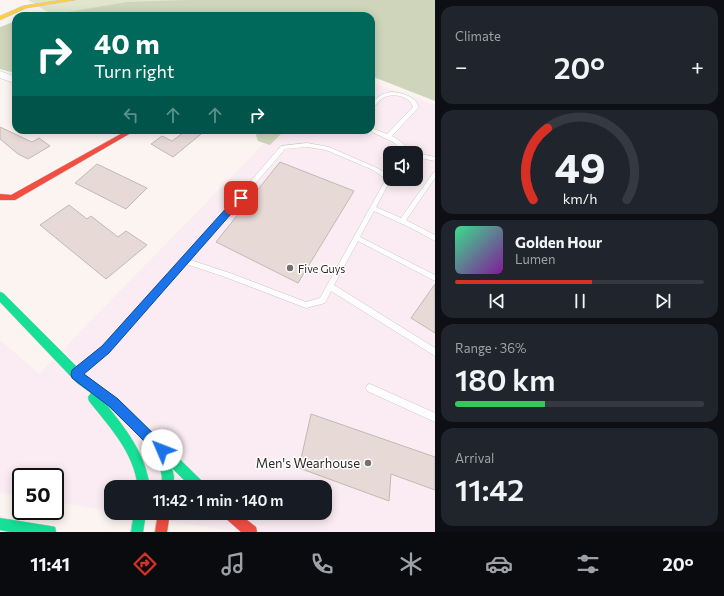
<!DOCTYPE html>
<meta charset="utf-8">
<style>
:root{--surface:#171b24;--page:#20242c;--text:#f1f3f6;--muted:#9ea1a6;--line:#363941;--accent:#d93025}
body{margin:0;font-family:Commissioner,sans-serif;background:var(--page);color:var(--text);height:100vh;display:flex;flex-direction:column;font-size:15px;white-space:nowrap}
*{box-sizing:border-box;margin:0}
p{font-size:13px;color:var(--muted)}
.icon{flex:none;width:22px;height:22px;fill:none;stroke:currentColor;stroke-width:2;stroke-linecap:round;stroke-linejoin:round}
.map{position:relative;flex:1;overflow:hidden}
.sheet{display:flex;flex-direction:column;gap:6px;padding:6px;background:#0d0f14;width:289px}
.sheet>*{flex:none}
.hud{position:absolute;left:12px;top:12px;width:363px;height:122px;border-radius:12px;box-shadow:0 2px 10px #0003;background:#00695c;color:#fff;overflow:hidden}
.controls{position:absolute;left:383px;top:146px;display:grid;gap:8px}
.controls a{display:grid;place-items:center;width:40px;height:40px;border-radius:8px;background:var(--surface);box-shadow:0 2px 10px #0003;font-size:20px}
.speed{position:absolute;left:12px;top:468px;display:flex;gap:8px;font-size:20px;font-weight:700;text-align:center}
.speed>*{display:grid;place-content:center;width:52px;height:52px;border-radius:50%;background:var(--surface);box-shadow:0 2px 10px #0003;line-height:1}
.speed .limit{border:2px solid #111;border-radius:6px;background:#fff;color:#111}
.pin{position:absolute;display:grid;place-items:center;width:34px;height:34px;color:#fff;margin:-17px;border-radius:8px;box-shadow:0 2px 6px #0006}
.me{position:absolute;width:44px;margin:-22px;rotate:314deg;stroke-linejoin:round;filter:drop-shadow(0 0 3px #0008)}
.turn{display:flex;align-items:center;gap:14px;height:84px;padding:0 16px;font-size:18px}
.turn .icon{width:52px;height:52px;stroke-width:2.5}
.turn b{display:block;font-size:28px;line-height:34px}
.lanes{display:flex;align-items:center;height:38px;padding:0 16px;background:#0003;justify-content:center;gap:20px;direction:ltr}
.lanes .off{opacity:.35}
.big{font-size:30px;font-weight:600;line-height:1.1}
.sheet .tile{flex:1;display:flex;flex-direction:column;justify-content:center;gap:6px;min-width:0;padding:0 14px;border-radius:12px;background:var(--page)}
.sheet .dial{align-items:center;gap:0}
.dial svg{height:104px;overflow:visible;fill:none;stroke:var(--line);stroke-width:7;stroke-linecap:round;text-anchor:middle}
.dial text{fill:var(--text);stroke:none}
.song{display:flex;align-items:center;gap:12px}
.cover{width:48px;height:48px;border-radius:6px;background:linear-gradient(135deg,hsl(150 70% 55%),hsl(290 70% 35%))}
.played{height:4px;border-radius:2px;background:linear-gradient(90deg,var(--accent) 55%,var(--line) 55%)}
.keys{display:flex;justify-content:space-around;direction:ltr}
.heat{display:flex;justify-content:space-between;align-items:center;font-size:22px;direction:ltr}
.charge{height:6px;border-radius:3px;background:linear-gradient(90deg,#34c759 36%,var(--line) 0)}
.trip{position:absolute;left:104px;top:480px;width:228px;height:40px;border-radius:12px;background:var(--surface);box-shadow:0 2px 10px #0003;font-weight:600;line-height:40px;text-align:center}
.menu{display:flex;height:64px;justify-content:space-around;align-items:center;background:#090b0e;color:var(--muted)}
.menu .icon{width:28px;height:28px}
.menu .current{color:var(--accent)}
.menu b{font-size:18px;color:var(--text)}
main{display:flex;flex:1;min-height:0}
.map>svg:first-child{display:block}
.commercial{fill:#faecf2;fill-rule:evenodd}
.green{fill:#e0e5cb}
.forest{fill:#cfd5ba}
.building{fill:#e7d9d5;stroke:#c0bab7}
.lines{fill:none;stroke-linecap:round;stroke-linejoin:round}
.lane-casing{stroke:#cdc7c4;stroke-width:1}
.street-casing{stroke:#cdc7c4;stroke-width:1}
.fast-casing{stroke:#cdc7c4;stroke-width:1}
.slow-casing{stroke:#cdc7c4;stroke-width:1}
.jam-casing{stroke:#cdc7c4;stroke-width:1}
.path{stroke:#d8d6d4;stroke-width:3;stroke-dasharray:4 2.5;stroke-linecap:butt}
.lane{fill:#fefdfd;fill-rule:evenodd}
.street{fill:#fefdfd;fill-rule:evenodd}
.fast{fill:#16e098;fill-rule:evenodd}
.slow{fill:#ffcf43;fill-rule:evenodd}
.jam{fill:#f24e42;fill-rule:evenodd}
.route{fill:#1a73e8;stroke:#114b97}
.poi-dot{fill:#77716d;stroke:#fff;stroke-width:1.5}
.labels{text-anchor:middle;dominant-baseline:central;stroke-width:3;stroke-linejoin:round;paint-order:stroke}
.poi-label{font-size:11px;fill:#302b27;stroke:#fff;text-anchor:start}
.near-poi-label{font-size:13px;fill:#302b27;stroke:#fff;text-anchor:end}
</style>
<main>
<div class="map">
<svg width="435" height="532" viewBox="0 0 435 532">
<rect width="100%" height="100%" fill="#fbf4f0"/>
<path class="commercial" d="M371,82L435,105V532H237L121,513H325V487H111V511L55,502V477H21V497L0,493V340L39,374L277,130H371ZM390,153H416V179H390Z"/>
<polygon class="green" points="28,0 231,0 51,14"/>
<g class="forest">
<polygon points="189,0 435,0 435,101 371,76 371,16 45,16 127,2"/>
<polygon points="16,21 16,70 11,72 0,69 0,27"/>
<polygon points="259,130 285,130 270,145 258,141 256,135"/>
</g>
<g class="building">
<polygon points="0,127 32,142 39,138 50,146 28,159 18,154 0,139"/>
<polygon points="187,130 206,130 173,157 151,144 162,136 172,141"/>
<polygon points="280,162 354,191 298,283 216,242"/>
<polygon points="97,164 147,188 126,209 75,183"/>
<polygon points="69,205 87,219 91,216 118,237 126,231 147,245 106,279 40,225"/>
<polygon points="435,284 435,333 411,318"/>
<polygon points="311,414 435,457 435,490 391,474 389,501 299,468"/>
</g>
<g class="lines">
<defs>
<g id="lane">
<path d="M392,92C403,93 415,96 419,107L392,136C399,140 407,145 408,153H404L393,142L368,130H371V128L387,134L413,107C410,96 392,92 383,98C378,101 376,106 371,109V104C377,97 382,93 392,92Z"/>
<path d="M307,143L329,147L377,168L384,172L390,167V173L388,175L390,176V179H391L376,207L401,218L433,173L435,172V178L406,220L435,235V241L411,228L374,211L360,237L435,275V281L358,241L334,285L435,348V356L331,291L325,303L306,308L225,277L186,264L109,352L82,374L79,375L76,374L75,371L76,368L103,346L211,227L281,146ZM307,147L326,150L373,170L386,179L320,298L306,302L230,273L190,260L285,149Z"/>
<polygon points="416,153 435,157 435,161 416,157"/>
<polygon points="370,384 435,413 435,422 367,391 366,388 367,385"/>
</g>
<polygon id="street" points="0,71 16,77 16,84 0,78"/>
<g id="fast">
<path d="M0,292L3,293L85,375L118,399L204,483L206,487H191L172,468L174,477L173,487H161L162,477L157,453L105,403C126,429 145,453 150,487H138C133,451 111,429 89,401L88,397L91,393L77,383L0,302Z"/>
<polygon points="134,513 146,513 143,532 131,532"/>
<polygon points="0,518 50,526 55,527 56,532 10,532 0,530"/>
</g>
<polygon id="slow" points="62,0 75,0 26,8 0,20 0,16 23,6"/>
<g id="jam">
<polygon points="128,130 136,130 15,200 0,200 0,194 11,195"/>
<polygon points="158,513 170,513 167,532 155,532"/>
<polygon points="222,513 238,513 256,527 257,532 241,532 224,517"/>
</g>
</defs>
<use href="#lane" class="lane-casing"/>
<use href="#street" class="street-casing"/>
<use href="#fast" class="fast-casing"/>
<use href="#slow" class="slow-casing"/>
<use href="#jam" class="jam-casing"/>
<polyline class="path" points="186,517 207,518"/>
<use href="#lane" class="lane"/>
<use href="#street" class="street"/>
<use href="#fast" class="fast"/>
<use href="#slow" class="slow"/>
<use href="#jam" class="jam"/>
</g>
<polygon class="route" points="238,195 244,195 245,198 109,353 84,374 118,399 166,446 167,450 166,454 162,456 157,454 110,407 72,378 71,374 72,370 102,346"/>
<g class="poi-dot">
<circle cx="290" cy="268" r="4"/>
<circle cx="368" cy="463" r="4"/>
</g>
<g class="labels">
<g class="poi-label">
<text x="298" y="268">Five Guys</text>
</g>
<g class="near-poi-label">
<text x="360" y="463">Men's Wearhouse</text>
</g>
</g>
</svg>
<div class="controls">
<a><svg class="icon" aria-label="sound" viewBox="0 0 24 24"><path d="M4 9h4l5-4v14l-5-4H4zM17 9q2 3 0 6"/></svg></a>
</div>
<div class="speed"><div class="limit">50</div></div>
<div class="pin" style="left:241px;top:198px;background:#d93025"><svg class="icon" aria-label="arrive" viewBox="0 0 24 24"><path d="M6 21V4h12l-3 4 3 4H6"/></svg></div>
<svg class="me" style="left:162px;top:450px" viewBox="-20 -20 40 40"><circle r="19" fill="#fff"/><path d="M0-13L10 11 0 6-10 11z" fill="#1a73e8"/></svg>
<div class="trip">11:42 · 1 min · 140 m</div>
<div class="hud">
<div class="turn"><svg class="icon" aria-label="right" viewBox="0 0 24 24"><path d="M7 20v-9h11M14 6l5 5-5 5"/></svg><div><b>40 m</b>Turn right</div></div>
<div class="lanes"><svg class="icon off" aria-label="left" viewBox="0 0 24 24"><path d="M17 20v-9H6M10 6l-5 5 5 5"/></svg><svg class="icon off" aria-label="ahead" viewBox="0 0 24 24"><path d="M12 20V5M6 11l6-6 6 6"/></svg><svg class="icon off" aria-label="ahead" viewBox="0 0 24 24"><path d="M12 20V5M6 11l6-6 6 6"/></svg><svg class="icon" aria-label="right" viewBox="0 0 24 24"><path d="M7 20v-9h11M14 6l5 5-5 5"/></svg></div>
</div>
</div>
<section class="sheet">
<div class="tile"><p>Climate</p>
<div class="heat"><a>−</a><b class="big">20°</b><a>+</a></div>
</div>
<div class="tile dial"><svg viewBox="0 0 100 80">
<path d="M14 69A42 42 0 1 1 86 69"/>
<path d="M14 69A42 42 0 0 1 25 14" stroke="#d93025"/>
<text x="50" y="56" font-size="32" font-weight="700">49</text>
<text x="50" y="72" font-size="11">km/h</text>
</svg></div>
<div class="tile">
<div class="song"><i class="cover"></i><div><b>Golden Hour</b><p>Lumen</p></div></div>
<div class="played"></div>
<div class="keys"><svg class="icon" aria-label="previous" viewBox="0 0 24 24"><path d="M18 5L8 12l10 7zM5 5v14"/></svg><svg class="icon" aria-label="pause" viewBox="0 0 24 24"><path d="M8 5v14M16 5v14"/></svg><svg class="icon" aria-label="next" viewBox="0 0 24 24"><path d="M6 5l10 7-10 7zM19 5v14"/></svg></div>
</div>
<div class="tile"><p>Range · 36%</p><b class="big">180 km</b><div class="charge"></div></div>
<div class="tile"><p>Arrival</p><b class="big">11:42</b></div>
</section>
</main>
<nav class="menu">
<b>11:41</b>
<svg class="icon current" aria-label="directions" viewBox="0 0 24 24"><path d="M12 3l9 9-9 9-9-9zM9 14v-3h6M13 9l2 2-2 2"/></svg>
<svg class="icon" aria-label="music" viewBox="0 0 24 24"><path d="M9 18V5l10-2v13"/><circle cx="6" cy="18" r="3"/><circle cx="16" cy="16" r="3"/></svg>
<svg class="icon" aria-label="phone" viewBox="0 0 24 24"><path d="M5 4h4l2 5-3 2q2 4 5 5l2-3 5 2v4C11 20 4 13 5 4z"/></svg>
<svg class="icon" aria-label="climate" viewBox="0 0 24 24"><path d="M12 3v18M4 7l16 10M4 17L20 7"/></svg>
<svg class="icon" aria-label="car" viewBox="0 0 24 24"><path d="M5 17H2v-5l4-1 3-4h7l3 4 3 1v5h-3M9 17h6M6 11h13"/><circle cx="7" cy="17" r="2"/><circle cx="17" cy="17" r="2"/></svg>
<svg class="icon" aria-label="filters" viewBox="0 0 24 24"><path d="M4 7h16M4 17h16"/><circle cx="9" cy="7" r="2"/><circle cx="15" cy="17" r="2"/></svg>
<b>20°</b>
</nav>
